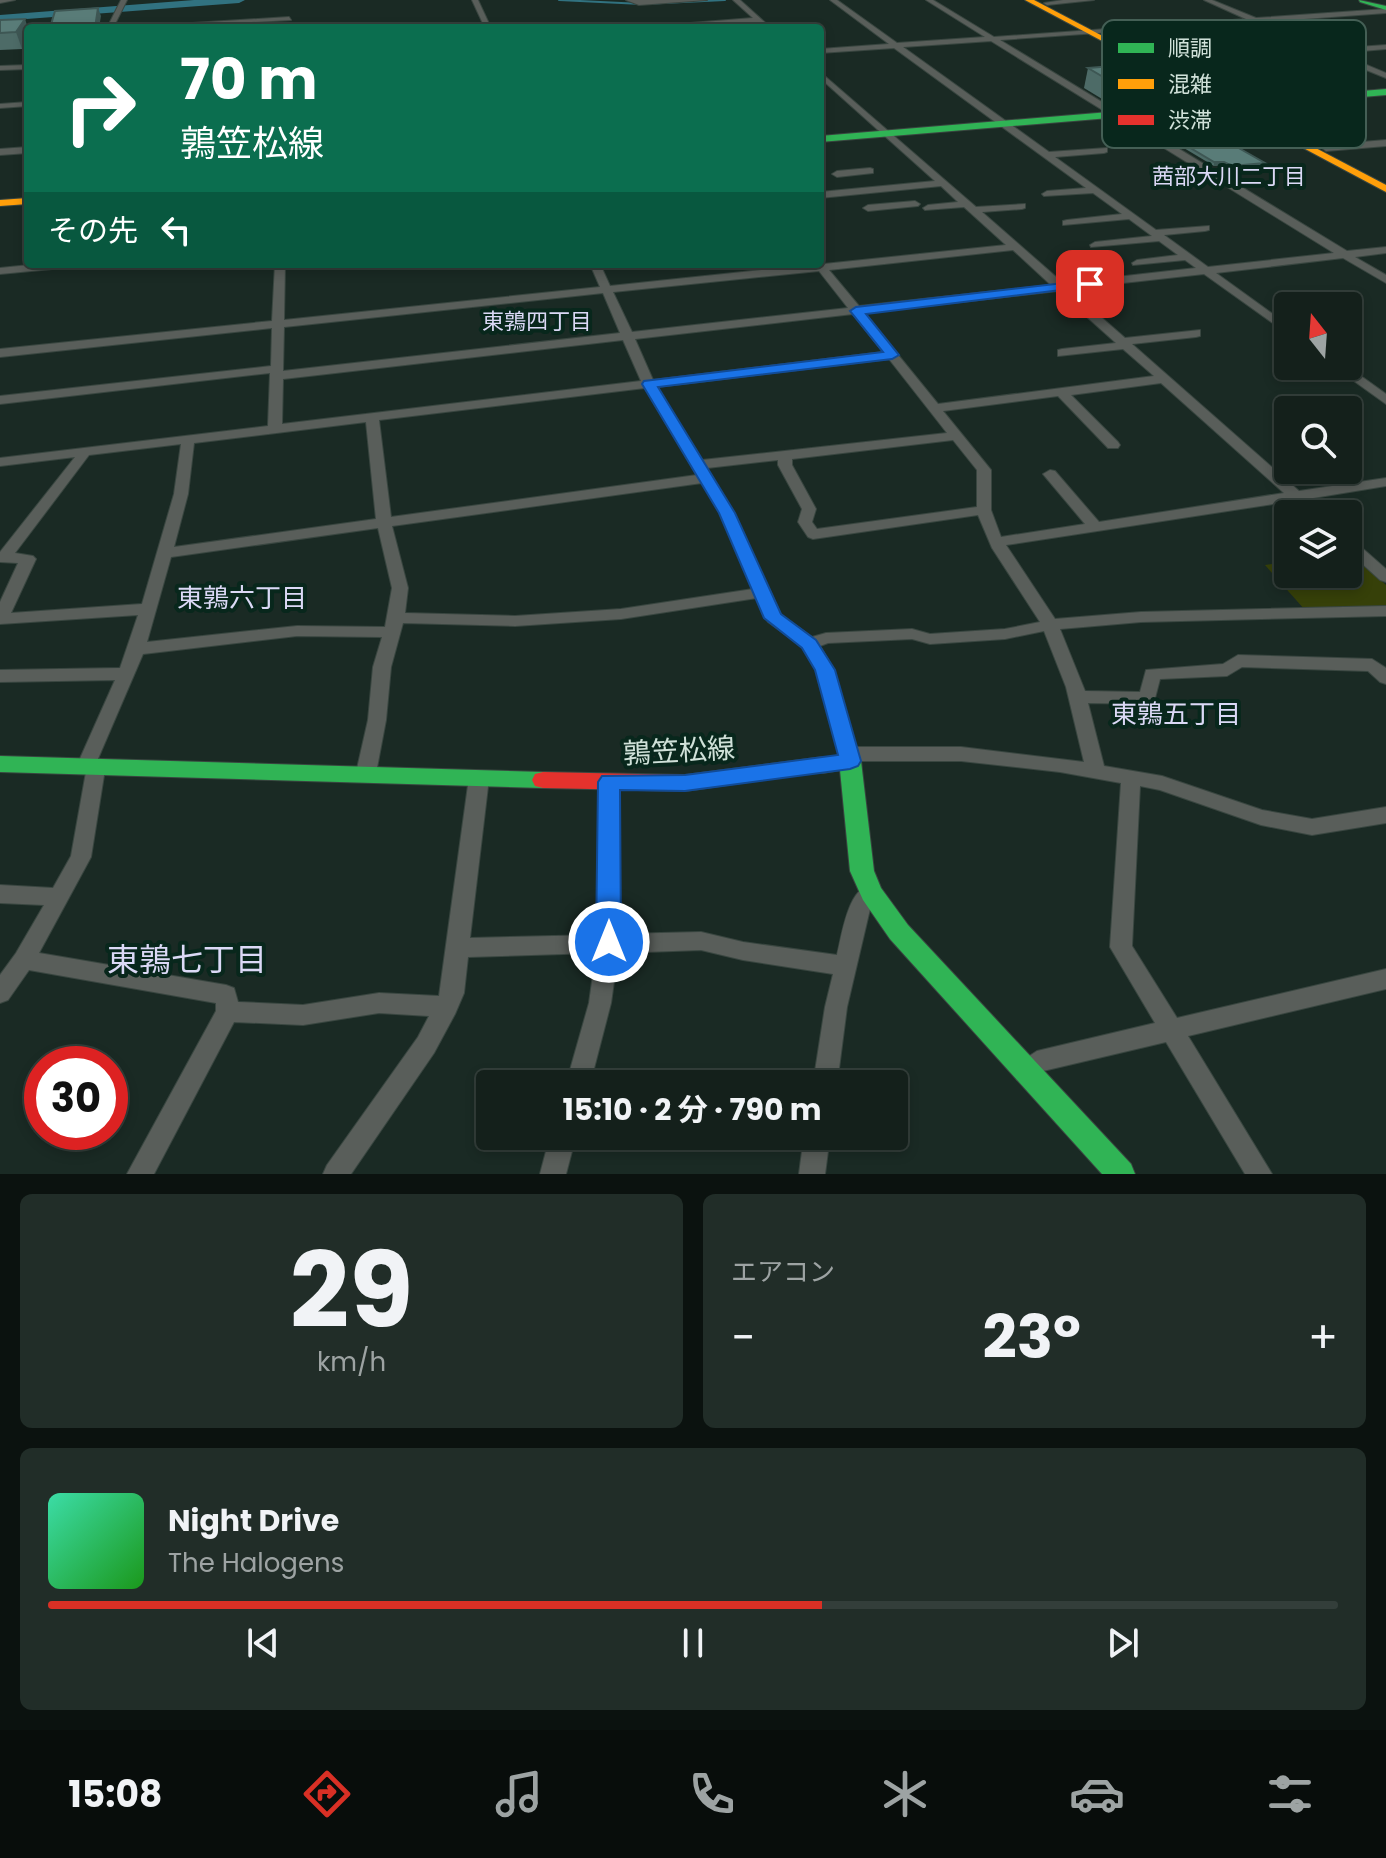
<!DOCTYPE html>
<html lang="ja">
<meta charset="utf-8">
<style>
:root{--surface:#14201b;--page:#212d28;--text:#f1f3f6;--muted:#9da3a3;--line:#333e3a;--accent:#d93025}
body{margin:0;font-family:Poppins,"Noto Sans JP",sans-serif;background:var(--page);color:var(--text);height:100vh;display:flex;flex-direction:column;font-size:30px;white-space:nowrap}
*{box-sizing:border-box;margin:0}
p{font-size:26px;color:var(--muted)}
.icon{flex:none;width:44px;height:44px;fill:none;stroke:currentColor;stroke-width:2;stroke-linecap:round;stroke-linejoin:round}
.map{position:relative;height:1174px;overflow:hidden}
.drawer{display:flex;flex-direction:column;gap:20px;padding:20px;background:#0b120f;flex:1}
.drawer>*{flex:none}
.hud{position:absolute;left:24px;top:24px;width:800px;height:244px;border-radius:8px;box-shadow:0 4px 12px #0003,0 0 0 2px var(--line);background:#0b6e4f;color:#fff;overflow:hidden}
.needle{width:52px;rotate:343deg}
.fabs{position:absolute;left:1274px;top:292px;display:grid;gap:16px}
.fabs a{display:grid;place-items:center;width:88px;height:88px;border-radius:8px;background:var(--surface);box-shadow:0 4px 12px #0003,0 0 0 2px var(--line);font-size:40px}
.speed{position:absolute;left:24px;top:1046px;display:flex;gap:16px;font-size:40px;font-weight:700;text-align:center}
.speed>*{display:grid;place-content:center;width:104px;height:104px;border-radius:50%;background:var(--surface);box-shadow:0 4px 12px #0003,0 0 0 2px var(--line);line-height:1}
.speed .limit{border:12px solid #d22;background:#fff;color:#111}
.pin{position:absolute;display:grid;place-items:center;width:68px;height:68px;color:#fff;margin:-34px;border-radius:16px;box-shadow:0 4px 12px #0006}
.me{position:absolute;width:88px;margin:-44px;rotate:0deg;stroke-linejoin:round;filter:drop-shadow(0 0 6px #0008)}
.turn{display:flex;align-items:center;gap:28px;height:168px;padding:0 24px;font-size:36px}
.turn .icon{width:104px;height:104px;stroke-width:2.5}
.turn b{display:block;font-size:56px;line-height:68px}
.then{display:flex;align-items:center;height:76px;padding:0 24px;background:#0003;gap:16px;font-size:30px}
.big{font-size:60px;font-weight:700;line-height:1.1}
.drawer .card{flex:1;display:flex;flex-direction:column;justify-content:center;gap:12px;min-width:0;padding:0 28px;border-radius:12px;background:var(--page)}
.drawer .dial{align-items:center;gap:0}
.dial b{font-size:104px;line-height:1}
.song{display:flex;align-items:center;gap:24px}
.cover{width:96px;height:96px;border-radius:12px;background:linear-gradient(135deg,hsl(160 70% 55%),hsl(120 70% 35%))}
.played{height:8px;border-radius:4px;background:linear-gradient(90deg,var(--accent) 60%,var(--line) 60%)}
.keys{display:flex;justify-content:space-around;direction:ltr}
.heat{display:flex;justify-content:space-between;align-items:center;font-size:44px;direction:ltr}
.drawer .tiles{flex:1;display:grid;gap:20px;grid-template-columns:1fr 1fr}
.card:last-child{grid-column:span 2}
.trip{position:absolute;left:476px;top:1070px;width:432px;height:80px;border-radius:8px;background:var(--surface);box-shadow:0 4px 12px #0003,0 0 0 2px var(--line);font-weight:700;line-height:80px;text-align:center}
.menu{display:flex;height:128px;justify-content:space-around;align-items:center;background:#080d0b;color:var(--muted)}
.menu .icon{width:56px;height:56px}
.menu .on{color:var(--accent)}
.menu b{font-size:36px;color:var(--text)}
.map>svg:first-child{display:block}
.green{fill:#364009}
.lines{fill:none;stroke-linecap:round;stroke-linejoin:round}
.stream{stroke:#317280;stroke-width:2}
.river{fill:#317280;fill-rule:evenodd}
.street-casing{stroke:#394640;stroke-width:2}
.fast-casing{stroke:#394640;stroke-width:2}
.slow-casing{stroke:#394640;stroke-width:2}
.jam-casing{stroke:#394640;stroke-width:2}
.street{fill:#595e5a;fill-rule:evenodd}
.fast{fill:#30b455;fill-rule:evenodd}
.slow{fill:#ff9f0a;fill-rule:evenodd}
.jam{fill:#e5322d;fill-rule:evenodd}
.wall{fill:#4d6b67}
.shaded-wall{fill:#3e5754}
.building{fill:#597c78;stroke:#3e5754;stroke-width:2}
.route{fill:#1a73e8;stroke:#114b97;stroke-width:2}
.labels{text-anchor:middle;dominant-baseline:central;stroke-width:8;stroke-linejoin:round;paint-order:stroke}
.far-neighbourhood-label{font-size:22px;fill:#dbd9f6;stroke:#08271c}
.neighbourhood-label{font-size:26px;fill:#dbd9f6;stroke:#08271c}
.near-street-label{font-size:28px;fill:#d0e1d9;stroke:#08271c}
.near-neighbourhood-label{font-size:32px;fill:#dbd9f6;stroke:#08271c}
.key{fill:#08271c;stroke:#445f55;stroke-width:2}
.key-label{font-size:22px;fill:#d0e1d9}
</style>
<div class="map">
<svg width="1386" height="1174" viewBox="0 0 1386 1174">
<rect width="100%" height="100%" fill="#1a2a24"/>
<polygon class="green" points="1348,553 1351,553 1386,585 1386,607 1305,610 1265,565 1288,562 1288,574 1348,574"/>
<g class="lines">
<polyline class="stream" points="559,0 642,4 725,0"/>
<polygon class="river" points="194,0 245,0 239,3 0,21 0,15"/>
<defs>
<g id="street">
<polygon points="0,0 15,0 0,3"/>
<polygon points="121,0 127,0 113,28 107,28"/>
<polygon points="472,0 478,0 491,28 485,28"/>
<polygon points="626,0 707,0 639,5"/>
<polygon points="733,0 740,0 771,28 764,28 757,22 628,28 753,18"/>
<path d="M830,0H837L897,43L985,37L926,0H933L994,37L1246,19L1204,0H1212L1256,18L1386,9V13L1264,22L1329,49L1386,45V49L1338,53L1386,73V78L1327,54L1164,66L1160,64L1319,50L1254,22L1000,40L1347,251L1386,247V253L1355,257L1386,275V283L1343,258L1216,273L1288,325V334L1204,274L1069,289L1125,338L1200,330V336L1196,337L1132,344L1299,491L1386,478V486L1307,499L1323,514H1307L1293,501L1006,545L1055,619L1141,612L1386,606V616L1141,622L1060,629L1085,691L1140,692L1146,670L1223,664L1238,655L1372,659L1386,668V684L1380,682L1368,671L1242,667L1227,676L1160,679L1154,702L1148,704L1088,703L1104,766L1162,776L1262,810L1312,819L1386,807V823L1312,835L1261,825L1160,790L1140,786L1132,946L1177,1018L1386,969V989L1188,1036L1272,1174H1245L1166,1042L1043,1071L1025,1083L1017,1080L1013,1072L1017,1064L1037,1051L1155,1023L1110,947L1121,783L1060,772L961,761H859L857,766L850,768L843,766L816,670L804,648L768,622L757,598L621,619L515,626L403,623L391,667L386,720L376,773L373,778L366,780L359,778L356,773L368,720L373,667L382,637L297,636L143,654L97,761L105,769L91,857L39,953L226,985L234,988L238,1002L303,1005L379,993L439,996L469,778L472,773L479,771L486,773L489,778L470,938L598,935L599,782L602,777L609,775L616,777L619,782L620,934L701,932L743,942L837,955C842,936 849,877 878,887L882,893L870,909L847,1007L837,1084H813L825,1007L833,974L743,960L701,950L618,953L611,1003L590,1084H566L589,1003L596,953L468,957L464,993L455,1014L434,1053L351,1174H323L327,1165L418,1037L429,1016L379,1013L303,1025L234,1022L154,1174H127L216,1011V1003L29,970L8,1000L0,1003V975L16,953L44,905L0,903V885L53,888L71,856L86,772L78,763L115,680L0,682V670L120,668L138,615L0,624V602L18,563L0,562V552L75,457L0,466V458L268,426L270,373L0,404V396L271,366L272,328L0,357V349L272,321L275,264H285L284,320L600,287L590,264H600L610,286L820,264V261L824,264L1006,245L964,207L925,210L923,208L928,205L958,202L941,186L820,198V192L935,181L820,78V72L976,207L1025,204V208L1022,209L982,212L1063,283L1196,268L1185,260L1133,265L1132,263L1137,260L1178,255L1159,241L1091,247L1090,245L1095,242L1152,236L1129,219L1063,225V221L1067,220L1122,214L1093,193L1044,196L1042,194L1047,191L1086,188L894,48L820,53V49L889,44ZM991,41L1334,253L1208,267L1164,235L1205,231L1209,230V226L1156,230L1055,157L1104,153L1107,152V148L1049,152L903,47ZM1013,250L1051,285L859,306L829,270ZM819,271L848,308L632,332L613,292ZM1058,291L1116,343L1062,349L1058,350V356L1123,349L1154,376L938,404L864,313ZM603,293L620,333L283,371L284,327ZM853,314L883,352L653,380L635,339ZM623,340L641,381L282,424L283,379ZM889,359L947,433L702,460L657,387ZM1161,383L1284,493L1099,522L1055,471L1050,470L1043,474L1085,524L1001,537L991,510V470L943,411L1058,396L1108,448H1118L1120,445L1118,442L1071,395ZM645,388L697,475L391,517L379,420ZM366,422L376,519L174,547L188,494L194,443ZM953,440L977,470V507L817,529L812,522L816,509L792,465V459ZM181,444L174,494L142,604L11,613L36,559L33,556L15,553L89,455ZM778,460V465L802,509L798,522L808,537L813,539L978,515L992,548L1040,622L1005,629L930,634L912,629L826,633L812,637L781,615L734,513L707,468ZM702,483L720,513L753,589L621,609L515,616L405,613L408,588L392,526ZM378,528L392,588L385,627L297,626L147,642L171,557ZM1044,631L1066,687L1084,762L961,747H856L834,670L820,646L828,643L912,639L930,644L1005,639Z"/>
<polygon points="1063,0 1094,0 1047,5 1044,3"/>
<polygon points="289,17 291,20 141,28 144,26"/>
<polygon points="28,65 28,69 0,70 0,66"/>
<polygon points="28,102 28,106 0,108 0,104"/>
<polygon points="1386,140 1386,146 1326,151 1322,148 1326,145"/>
<polygon points="28,147 28,153 0,155 0,149"/>
<polygon points="870,168 873,169 873,173 837,177 832,174 837,171"/>
<polygon points="915,201 920,204 918,206 868,211 863,208 868,205"/>
<polygon points="39,264 78,264 73,267 0,274 0,268"/>
<polygon points="1333,366 1347,366 1386,394 1386,404"/>
<polygon points="1348,538 1353,540 1386,569 1386,582 1380,580 1348,551"/>
<polygon points="550,1136 576,1136 566,1174 540,1174"/>
<polygon points="804,1136 830,1136 825,1174 799,1174"/>
</g>
<g id="fast">
<polygon points="1359,0 1386,6 1386,10 1360,2"/>
<polygon points="1386,89 1386,95 820,142 820,136"/>
<polygon points="850,753 858,756 861,761 874,871 881,888 908,925 1131,1164 1135,1174 1102,1174 890,939 863,900 850,871 840,770 823,773 815,770 812,765 815,760"/>
<polygon points="0,756 543,772 551,774 554,780 551,786 543,788 0,772"/>
</g>
<g id="slow">
<polygon points="1025,0 1034,0 1386,185 1386,192"/>
<polygon points="28,198 28,204 0,206 0,200"/>
</g>
<polygon id="jam" points="823,757 831,760 834,765 831,770 685,791 543,788 535,786 532,780 535,774 543,772 685,775"/>
</defs>
<use href="#street" class="street-casing"/>
<use href="#fast" class="fast-casing"/>
<use href="#slow" class="slow-casing"/>
<use href="#jam" class="jam-casing"/>
<use href="#street" class="street"/>
<use href="#fast" class="fast"/>
<use href="#slow" class="slow"/>
<use href="#jam" class="jam"/>
</g>
<g class="wall">
<polygon points="0,20 28,28 28,40 22,49 0,50"/>
<polygon points="1088,68 1151,77 1157,105 1117,108 1084,88"/>
<polygon points="1137,116 1265,163 1263,166 1230,170 1223,165 1214,166 1137,120"/>
</g>
<g class="shaded-wall">
<polygon points="98,8 101,16 99,28 95,28"/>
<polygon points="25,19 28,28 28,40 22,49 16,32"/>
<polygon points="1147,77 1151,77 1149,85 1161,84 1157,105 1117,108 1122,88"/>
<polygon points="1214,162 1224,162 1223,165 1214,166"/>
<polygon points="1265,163 1263,166 1230,170 1232,166"/>
</g>
<g class="building">
<polygon points="98,8 95,28 50,28 55,11"/>
<polygon points="25,19 16,32 0,33 0,20"/>
<polygon points="1125,65 1151,77 1147,77 1161,84 1122,88 1088,68"/>
<polygon points="1177,113 1265,163 1232,166 1224,162 1214,162 1137,116"/>
</g>
<polygon class="route" points="1090,280 1094,281 1094,286 866,314 899,355 892,359 658,387 735,513 781,614 816,640 835,670 861,761 858,766 850,769 685,791 620,790 621,942 617,950 609,953 600,950 596,942 598,782 602,776 685,775 838,755 815,670 802,648 764,618 719,513 642,384 644,381 883,352 850,311 856,307"/>
<g class="labels">
<g class="far-neighbourhood-label">
<text x="1229" y="176">茜部大川二丁目</text>
<text x="537" y="321">東鶉四丁目</text>
</g>
<g class="neighbourhood-label">
<text x="242" y="598">東鶉六丁目</text>
<text x="1176" y="714">東鶉五丁目</text>
</g>
<g class="near-street-label">
<text transform="translate(679 751) rotate(-3)">鶉笠松線</text>
</g>
<g class="near-neighbourhood-label">
<text x="187" y="959">東鶉七丁目</text>
</g>
</g>
<rect x="1102" y="20" width="264" height="128" rx="12" class="key"/>
<rect x="1118" y="43" width="36" height="10" fill="#30b455"/>
<rect x="1118" y="79" width="36" height="10" fill="#ff9f0a"/>
<rect x="1118" y="115" width="36" height="10" fill="#e5322d"/>
<g class="key-label">
<text x="1168" y="56">順調</text>
<text x="1168" y="92">混雑</text>
<text x="1168" y="128">渋滞</text>
</g>
</svg>
<div class="fabs">
<a><svg class="needle" viewBox="-14 -14 28 28"><path d="M0-13l5 13h-10z" fill="#e53935"/><path d="M0 13l5-13h-10z" fill="#9da3a3"/></svg></a>
<a><svg class="icon" aria-label="search" viewBox="0 0 24 24"><circle cx="10" cy="10" r="6"/><path d="M15 15l6 6"/></svg></a>
<a><svg class="icon" aria-label="layers" viewBox="0 0 24 24"><path d="M12 4l9 5-9 5-9-5zM3 14l9 5 9-5"/></svg></a>
</div>
<div class="speed"><div class="limit">30</div></div>
<div class="pin" style="left:1090px;top:284px;background:#d93025"><svg class="icon" aria-label="arrive" viewBox="0 0 24 24"><path d="M6 21V4h12l-3 4 3 4H6"/></svg></div>
<svg class="me" style="left:609px;top:942px" viewBox="-20 -20 40 40"><circle r="17" fill="#1a73e8" stroke="#fff" stroke-width="3"/><path d="M0-11L8 9 0 5-8 9z" fill="#fff"/></svg>
<div class="trip">15:10 · 2 分 · 790 m</div>
<div class="hud">
<div class="turn"><svg class="icon" aria-label="right" viewBox="0 0 24 24"><path d="M7 20v-9h11M14 6l5 5-5 5"/></svg><div><b>70 m</b>鶉笠松線</div></div>
<div class="then">その先<svg class="icon" aria-label="left" viewBox="0 0 24 24"><path d="M17 20v-9H6M10 6l-5 5 5 5"/></svg></div>
</div>
</div>
<section class="drawer">
<div class="tiles">
<div class="card dial"><b>29</b><p>km/h</p></div>
<div class="card"><p>エアコン</p>
<div class="heat"><a>−</a><b class="big">23°</b><a>+</a></div>
</div>
<div class="card">
<div class="song"><i class="cover"></i><div><b>Night Drive</b><p>The Halogens</p></div></div>
<div class="played"></div>
<div class="keys"><svg class="icon" aria-label="previous" viewBox="0 0 24 24"><path d="M18 5L8 12l10 7zM5 5v14"/></svg><svg class="icon" aria-label="pause" viewBox="0 0 24 24"><path d="M8 5v14M16 5v14"/></svg><svg class="icon" aria-label="next" viewBox="0 0 24 24"><path d="M6 5l10 7-10 7zM19 5v14"/></svg></div>
</div>
</div>
</section>
<nav class="menu">
<b>15:08</b>
<svg class="icon on" aria-label="directions" viewBox="0 0 24 24"><path d="M12 3l9 9-9 9-9-9zM9 14v-3h6M13 9l2 2-2 2"/></svg>
<svg class="icon" aria-label="music" viewBox="0 0 24 24"><path d="M9 18V5l10-2v13"/><circle cx="6" cy="18" r="3"/><circle cx="16" cy="16" r="3"/></svg>
<svg class="icon" aria-label="phone" viewBox="0 0 24 24"><path d="M5 4h4l2 5-3 2q2 4 5 5l2-3 5 2v4C11 20 4 13 5 4z"/></svg>
<svg class="icon" aria-label="climate" viewBox="0 0 24 24"><path d="M12 3v18M4 7l16 10M4 17L20 7"/></svg>
<svg class="icon" aria-label="car" viewBox="0 0 24 24"><path d="M5 17H2v-5l4-1 3-4h7l3 4 3 1v5h-3M9 17h6M6 11h13"/><circle cx="7" cy="17" r="2"/><circle cx="17" cy="17" r="2"/></svg>
<svg class="icon" aria-label="filters" viewBox="0 0 24 24"><path d="M4 7h16M4 17h16"/><circle cx="9" cy="7" r="2"/><circle cx="15" cy="17" r="2"/></svg>
</nav>
